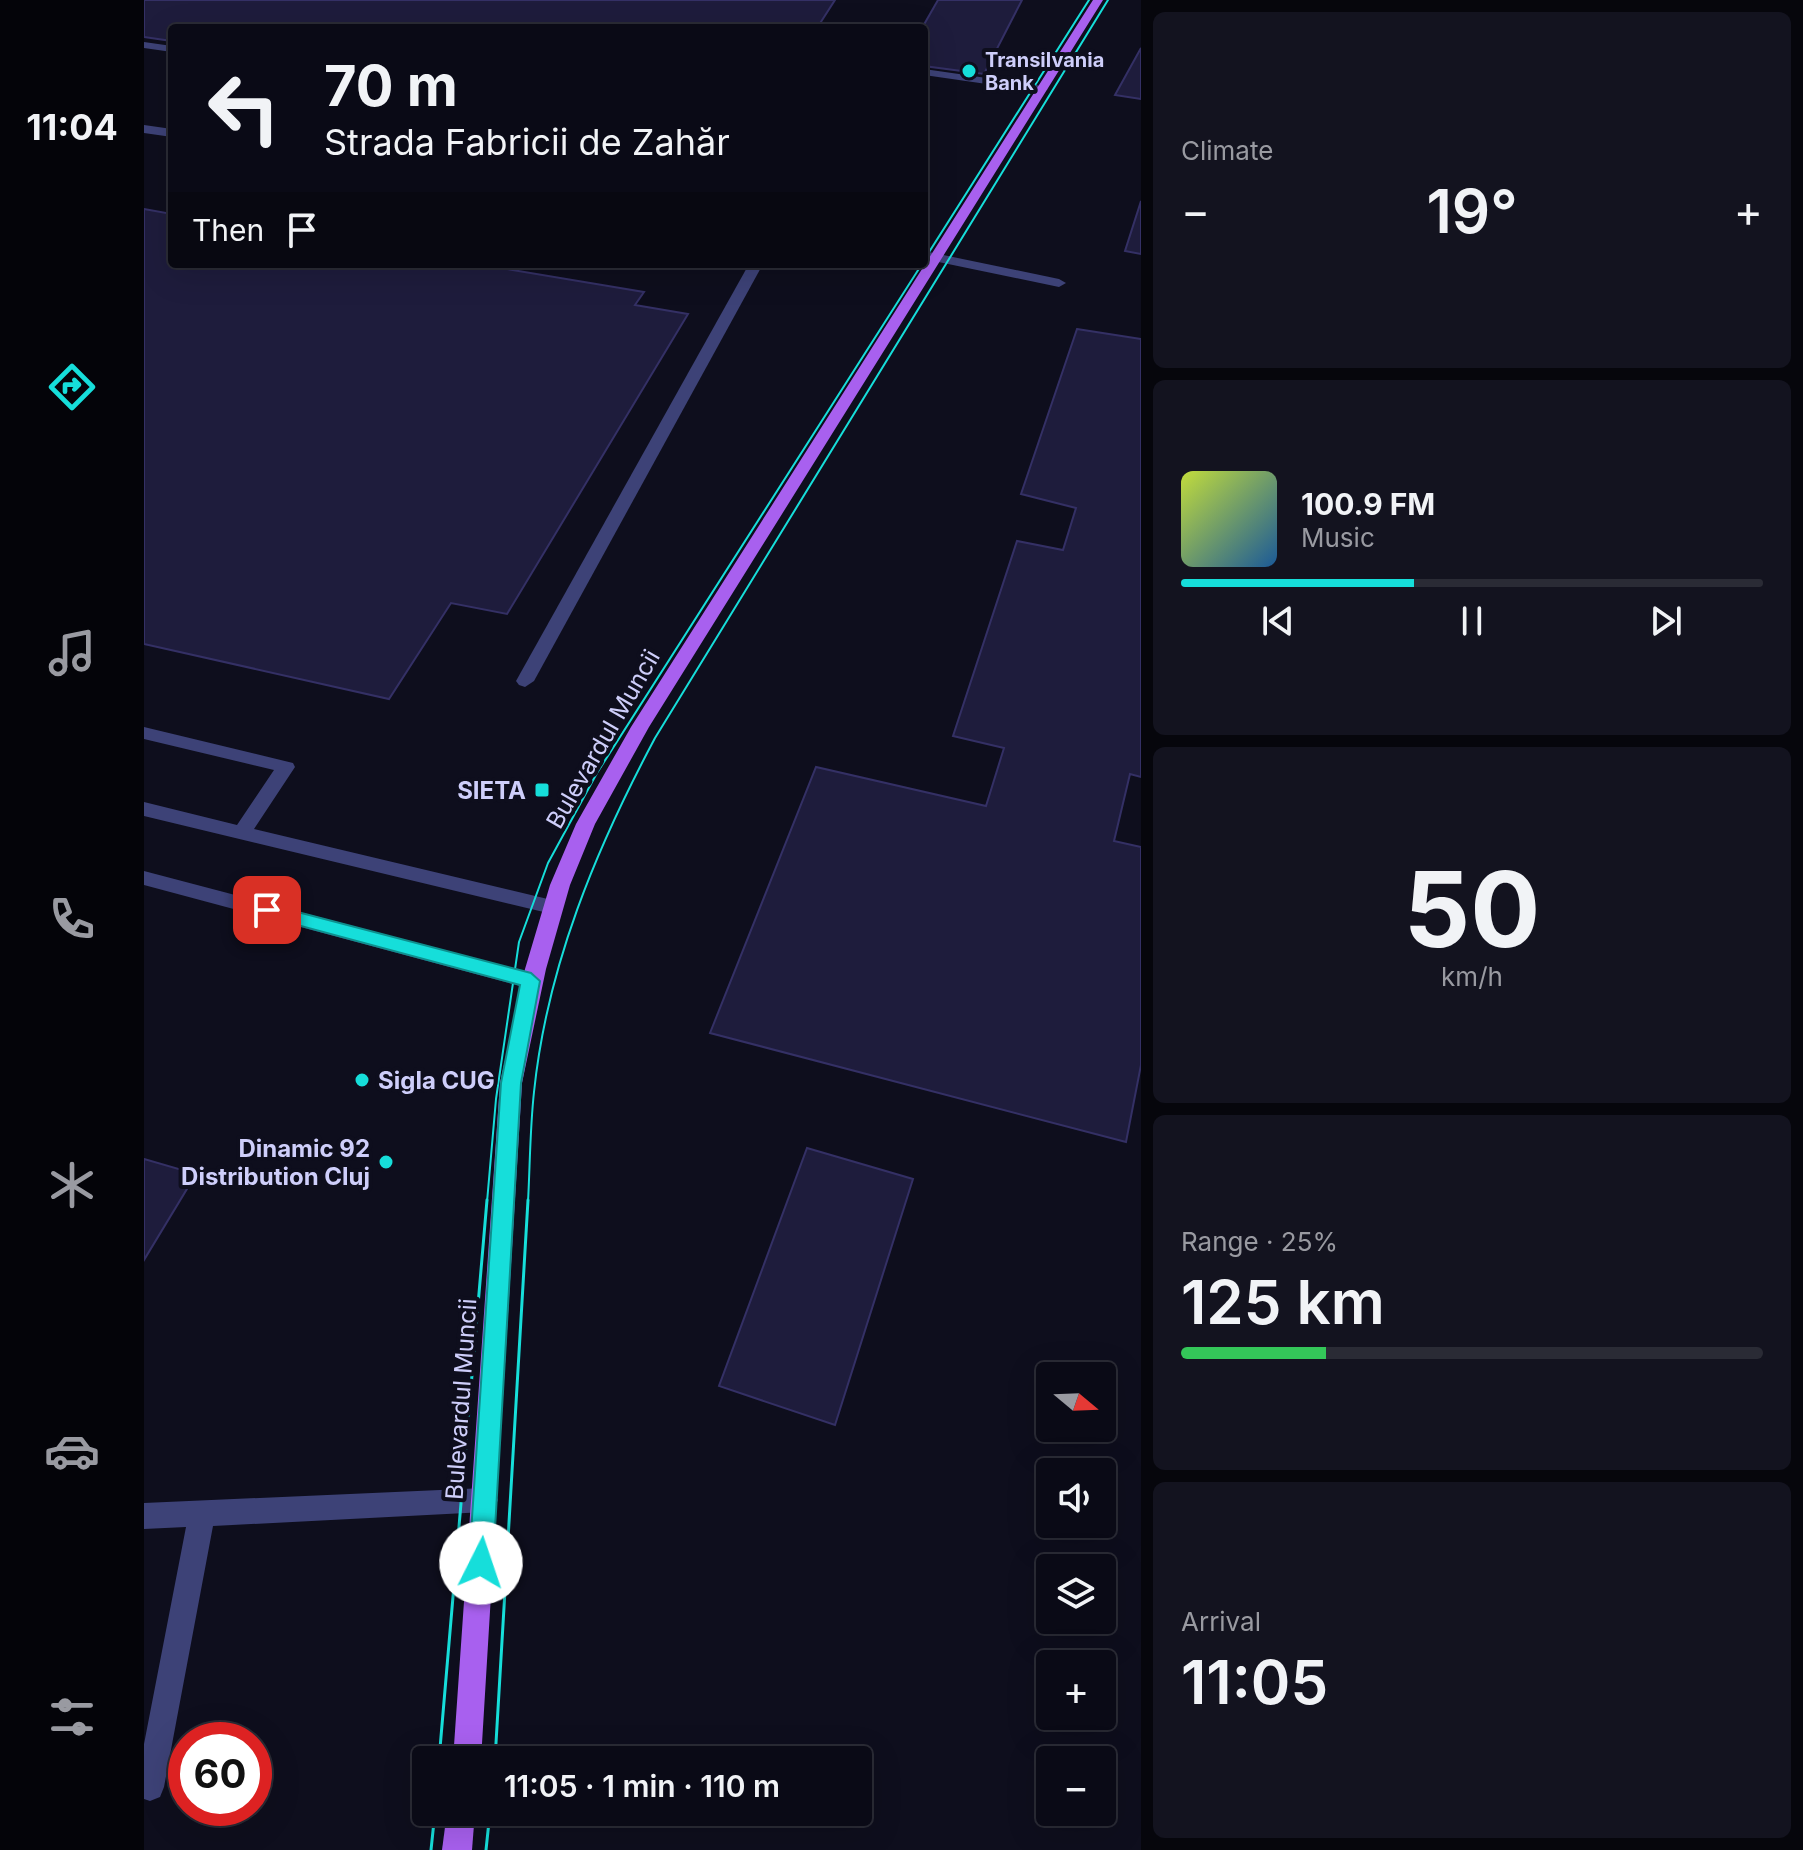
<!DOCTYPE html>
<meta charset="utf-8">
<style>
:root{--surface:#0a0a16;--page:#13131f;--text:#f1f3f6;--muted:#999aa1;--line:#2a2b35;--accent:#16deda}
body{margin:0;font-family:Inter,sans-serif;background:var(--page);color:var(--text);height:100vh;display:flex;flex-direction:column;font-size:30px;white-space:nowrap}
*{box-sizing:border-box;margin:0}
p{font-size:26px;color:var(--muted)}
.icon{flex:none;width:44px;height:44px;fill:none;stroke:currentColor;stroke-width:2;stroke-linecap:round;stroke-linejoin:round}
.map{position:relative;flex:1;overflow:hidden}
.details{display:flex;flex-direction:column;gap:12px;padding:12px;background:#06060c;width:662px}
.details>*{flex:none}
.banner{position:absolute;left:24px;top:24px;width:760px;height:244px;border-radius:8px;box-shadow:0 8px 32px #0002,0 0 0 2px var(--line);background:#0a0a16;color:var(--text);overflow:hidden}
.needle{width:52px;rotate:109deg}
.controls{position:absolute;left:892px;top:1362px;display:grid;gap:16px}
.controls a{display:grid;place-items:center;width:80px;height:80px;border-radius:8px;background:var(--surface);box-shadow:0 8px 32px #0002,0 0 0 2px var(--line);font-size:40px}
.speed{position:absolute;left:24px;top:1722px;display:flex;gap:16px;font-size:40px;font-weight:700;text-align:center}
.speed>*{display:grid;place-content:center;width:104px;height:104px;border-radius:50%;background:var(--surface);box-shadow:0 8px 32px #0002,0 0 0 2px var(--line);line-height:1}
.speed .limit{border:12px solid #d22;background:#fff;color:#111}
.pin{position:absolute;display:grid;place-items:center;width:68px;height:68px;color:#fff;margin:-34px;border-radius:16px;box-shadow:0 4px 12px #0006}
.me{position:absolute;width:88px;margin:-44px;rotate:4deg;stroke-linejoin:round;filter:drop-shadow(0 0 6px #0008)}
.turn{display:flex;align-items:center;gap:28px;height:168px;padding:0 24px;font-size:36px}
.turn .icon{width:104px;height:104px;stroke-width:2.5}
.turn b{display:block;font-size:56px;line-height:68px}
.then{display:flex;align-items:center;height:76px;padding:0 24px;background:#0003;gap:16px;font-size:30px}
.big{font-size:60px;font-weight:600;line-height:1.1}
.details .tile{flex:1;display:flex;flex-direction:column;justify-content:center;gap:12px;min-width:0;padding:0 28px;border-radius:12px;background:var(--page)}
.details .dial{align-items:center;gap:0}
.dial b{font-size:104px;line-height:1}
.song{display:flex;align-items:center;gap:24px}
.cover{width:96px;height:96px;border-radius:12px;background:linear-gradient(135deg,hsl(70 70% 55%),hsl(210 70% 35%))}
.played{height:8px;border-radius:4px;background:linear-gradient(90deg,var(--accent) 40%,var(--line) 40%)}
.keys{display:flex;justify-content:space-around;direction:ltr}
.heat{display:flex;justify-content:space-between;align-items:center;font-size:44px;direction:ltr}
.charge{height:12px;border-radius:6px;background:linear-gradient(90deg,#34c759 25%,var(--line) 0)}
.trip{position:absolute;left:268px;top:1746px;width:460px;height:80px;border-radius:8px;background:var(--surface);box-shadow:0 8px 32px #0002,0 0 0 2px var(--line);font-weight:600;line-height:80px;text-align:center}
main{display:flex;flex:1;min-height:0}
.tab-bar{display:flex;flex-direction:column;width:144px;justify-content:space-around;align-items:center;background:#040409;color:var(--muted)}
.tab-bar .icon{width:56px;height:56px}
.tab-bar .on{color:var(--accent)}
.tab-bar b{font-size:36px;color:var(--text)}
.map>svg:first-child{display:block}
.building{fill:#1e1c3c;stroke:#343065;stroke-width:2}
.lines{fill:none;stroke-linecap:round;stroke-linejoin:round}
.minor{fill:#3d4277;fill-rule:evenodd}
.major{fill:#a860ef;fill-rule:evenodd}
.tram-far1{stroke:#16deda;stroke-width:2}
.tram{stroke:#16deda;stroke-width:3}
.route{fill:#16deda;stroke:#0e908e;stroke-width:2}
.poi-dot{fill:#16deda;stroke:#0e0e1d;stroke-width:3}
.labels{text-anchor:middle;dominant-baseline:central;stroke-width:8;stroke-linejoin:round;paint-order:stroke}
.far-poi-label{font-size:20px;font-weight:bold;fill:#cecefa;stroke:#0e0e1d;text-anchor:start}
.street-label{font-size:24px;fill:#cecefa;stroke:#0e0e1d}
.poi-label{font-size:24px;font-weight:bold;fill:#cecefa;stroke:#0e0e1d;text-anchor:end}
</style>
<main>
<nav class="tab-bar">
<b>11:04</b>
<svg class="icon on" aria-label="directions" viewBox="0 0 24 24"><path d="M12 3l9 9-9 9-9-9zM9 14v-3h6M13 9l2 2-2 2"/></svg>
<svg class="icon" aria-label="music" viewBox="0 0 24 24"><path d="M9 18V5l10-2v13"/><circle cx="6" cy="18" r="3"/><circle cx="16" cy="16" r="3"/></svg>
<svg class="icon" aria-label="phone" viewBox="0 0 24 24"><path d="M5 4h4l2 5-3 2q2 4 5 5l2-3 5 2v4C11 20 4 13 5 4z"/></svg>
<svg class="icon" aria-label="climate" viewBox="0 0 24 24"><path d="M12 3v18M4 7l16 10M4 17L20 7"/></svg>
<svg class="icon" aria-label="car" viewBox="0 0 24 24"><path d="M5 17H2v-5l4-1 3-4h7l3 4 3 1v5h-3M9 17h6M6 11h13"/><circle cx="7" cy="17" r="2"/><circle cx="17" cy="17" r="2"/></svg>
<svg class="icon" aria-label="filters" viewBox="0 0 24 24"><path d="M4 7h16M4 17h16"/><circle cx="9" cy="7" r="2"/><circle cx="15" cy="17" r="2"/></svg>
</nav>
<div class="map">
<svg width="997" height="1850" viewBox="0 0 997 1850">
<rect width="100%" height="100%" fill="#0e0e1d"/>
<g class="building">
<polygon points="0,0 691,0 673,28 28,28 28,41 0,37"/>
<polygon points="794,0 878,0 840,74 780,66 780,28 778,28"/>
<polygon points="997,48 997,99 971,95"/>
<polygon points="997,201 997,254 981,251"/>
<polygon points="0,209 28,214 28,264 333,264 500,292 491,305 544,314 363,614 307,603 245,699 0,644"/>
<polygon points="933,329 997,339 997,777 986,774 970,841 997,847 997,1065 982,1142 566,1033 672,767 842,806 860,748 809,736 873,541 919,550 932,508 877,494"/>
<polygon points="663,1148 769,1179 691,1425 575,1386"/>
<polygon points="0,1159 52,1174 0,1260"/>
</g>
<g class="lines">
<g class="minor">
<polygon points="0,42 28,46 28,52 0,48"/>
<polygon points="780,69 898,86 904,89 898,92 780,75"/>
<polygon points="0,125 28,129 28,137 0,133"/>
<polygon points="780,251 915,279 922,283 915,287 780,259"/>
<polygon points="605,264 619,264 390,681 381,687 375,685 372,681"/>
<polygon points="0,727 149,763 151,767 110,829 408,900 415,902 418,907 415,912 408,914 0,816 0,802 93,825 130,770 0,739"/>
<polygon points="0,871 387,973 394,975 397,981 394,987 387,989 0,885"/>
<polygon points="341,1488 350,1491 354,1500 350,1509 341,1512 69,1526 20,1787 16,1797 6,1801 0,1799 0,1744 42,1527 0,1529 0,1503"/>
</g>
<g class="major">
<polygon points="949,0 959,0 505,727 451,824 426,885 402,969 378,1083 337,1760 309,1760 356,1083 381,969 406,885 432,824 487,727"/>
<polygon points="303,1812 331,1812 328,1850 298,1850"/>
</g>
<g class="tram-far1">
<polyline points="780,260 945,0"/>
<polyline points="343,1202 352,1099 375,942 404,863 453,773 778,264"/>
<path d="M384,1202C386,1165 386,1128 390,1092C403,966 452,849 511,738L964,0"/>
</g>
<g class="tram">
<polyline points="295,1760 343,1200"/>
<polyline points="351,1760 384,1200"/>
<polyline points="287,1850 291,1812"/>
<polyline points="342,1850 346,1812"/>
</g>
</g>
<polygon class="route" points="123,904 387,973 396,981 377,1083 349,1563 345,1572 337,1575 328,1572 325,1563 357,1083 376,985 116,915 114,910 116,906"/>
<g class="poi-dot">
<circle cx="825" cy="71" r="8"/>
<rect x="390" y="782" width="16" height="16" rx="4"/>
<circle cx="218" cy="1080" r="8"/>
<circle cx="242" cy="1162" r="8"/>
</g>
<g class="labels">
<g class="far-poi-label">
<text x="841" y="60">Transilvania<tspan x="841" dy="23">Bank</tspan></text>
</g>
<g class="street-label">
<text transform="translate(459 739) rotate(-60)">Bulevardul Muncii</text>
<text transform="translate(317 1399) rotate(-86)">Bulevardul Muncii</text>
</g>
<g class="poi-label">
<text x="382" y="790">SIETA</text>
<text x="234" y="1080" text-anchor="start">Sigla CUG</text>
<text x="226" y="1148">Dinamic 92<tspan x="226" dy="28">Distribution Cluj</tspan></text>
</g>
</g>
</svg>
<div class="controls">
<a><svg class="needle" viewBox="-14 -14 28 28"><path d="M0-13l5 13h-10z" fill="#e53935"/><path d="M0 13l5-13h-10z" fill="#999aa1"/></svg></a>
<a><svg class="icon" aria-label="sound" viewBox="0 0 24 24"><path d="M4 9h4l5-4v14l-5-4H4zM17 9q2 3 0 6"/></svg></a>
<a><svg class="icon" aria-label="layers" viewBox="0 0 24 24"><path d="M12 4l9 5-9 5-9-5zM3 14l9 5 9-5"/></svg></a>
<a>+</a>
<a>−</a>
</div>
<div class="speed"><div class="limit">60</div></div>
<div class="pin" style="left:123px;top:910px;background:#d93025"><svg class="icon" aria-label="arrive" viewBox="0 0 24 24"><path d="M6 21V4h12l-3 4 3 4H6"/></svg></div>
<svg class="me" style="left:337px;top:1563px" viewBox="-20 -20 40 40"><circle r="19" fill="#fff"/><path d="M0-13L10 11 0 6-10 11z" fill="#16deda"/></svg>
<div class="trip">11:05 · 1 min · 110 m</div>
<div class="banner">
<div class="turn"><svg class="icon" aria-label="left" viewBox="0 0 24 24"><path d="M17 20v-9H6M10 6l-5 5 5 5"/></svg><div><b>70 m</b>Strada Fabricii de Zahăr</div></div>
<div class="then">Then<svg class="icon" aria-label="arrive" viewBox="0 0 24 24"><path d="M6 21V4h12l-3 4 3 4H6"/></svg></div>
</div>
</div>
<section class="details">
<div class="tile"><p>Climate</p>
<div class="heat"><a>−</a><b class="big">19°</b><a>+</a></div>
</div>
<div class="tile">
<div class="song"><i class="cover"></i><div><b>100.9 FM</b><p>Music</p></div></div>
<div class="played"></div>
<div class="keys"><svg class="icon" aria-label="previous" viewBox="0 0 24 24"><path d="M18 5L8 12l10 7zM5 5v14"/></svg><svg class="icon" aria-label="pause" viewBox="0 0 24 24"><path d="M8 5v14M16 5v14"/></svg><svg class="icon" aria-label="next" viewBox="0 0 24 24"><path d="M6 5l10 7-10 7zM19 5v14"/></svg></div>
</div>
<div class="tile dial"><b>50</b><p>km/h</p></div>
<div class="tile"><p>Range · 25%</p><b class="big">125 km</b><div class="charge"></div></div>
<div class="tile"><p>Arrival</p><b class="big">11:05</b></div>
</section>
</main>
